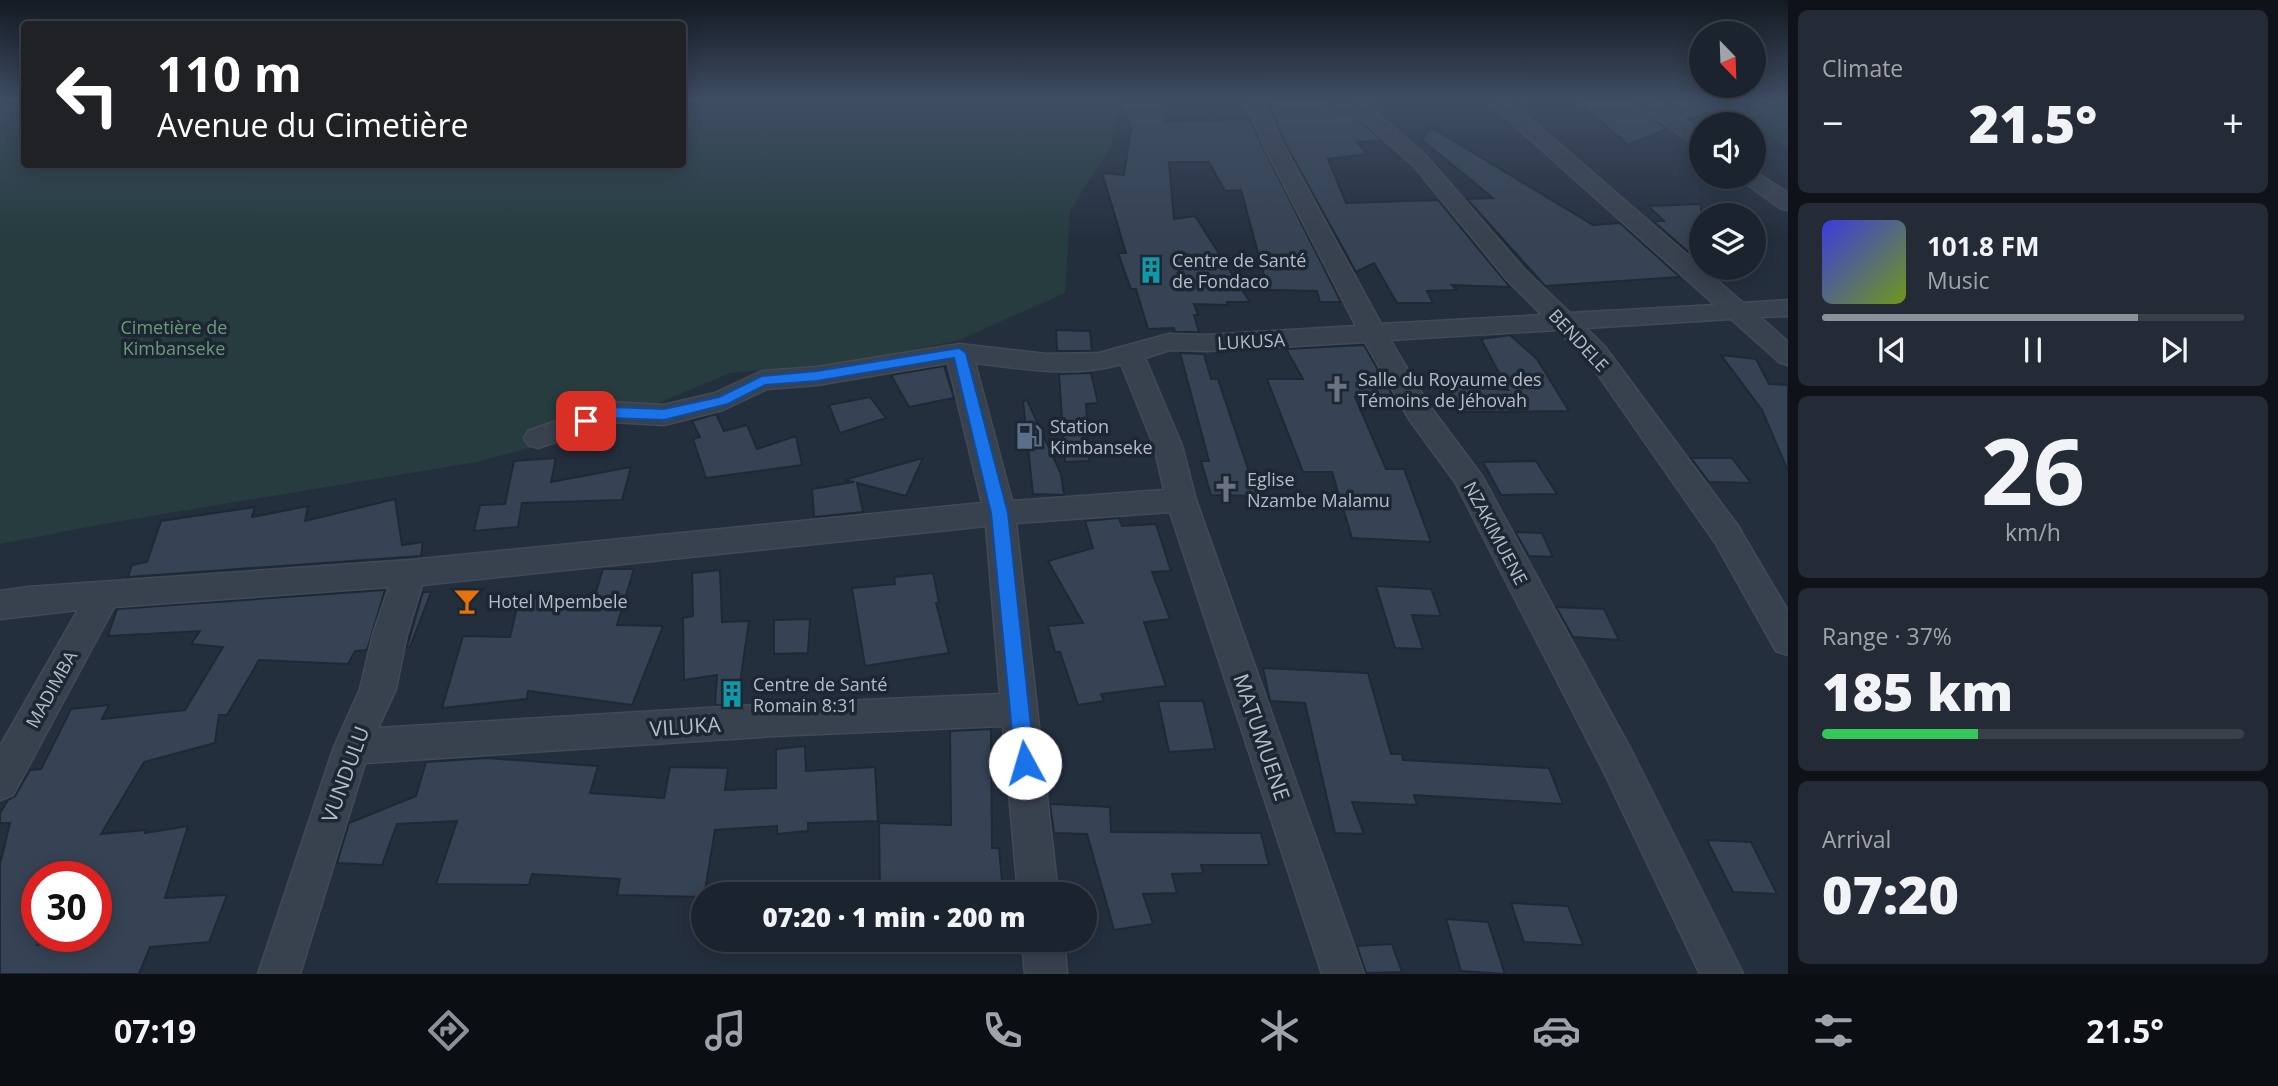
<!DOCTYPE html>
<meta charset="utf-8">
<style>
:root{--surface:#1b232e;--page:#242b36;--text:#f1f3f6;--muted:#a0a4aa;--line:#39404a;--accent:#8c9099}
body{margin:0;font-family:"Open Sans",sans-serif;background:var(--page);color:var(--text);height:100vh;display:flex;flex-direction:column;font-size:26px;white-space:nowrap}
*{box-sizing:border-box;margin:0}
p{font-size:23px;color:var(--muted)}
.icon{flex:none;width:38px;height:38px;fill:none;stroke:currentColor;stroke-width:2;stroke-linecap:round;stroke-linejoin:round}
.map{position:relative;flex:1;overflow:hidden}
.drawer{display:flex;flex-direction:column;gap:10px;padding:10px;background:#0f1319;width:490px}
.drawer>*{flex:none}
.top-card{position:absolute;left:21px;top:21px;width:665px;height:147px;border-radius:7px;box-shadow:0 4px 18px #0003,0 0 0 2px var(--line);background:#202124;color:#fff;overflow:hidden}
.needle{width:46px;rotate:157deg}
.controls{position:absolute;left:1689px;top:21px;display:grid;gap:14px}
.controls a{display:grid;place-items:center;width:77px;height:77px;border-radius:50%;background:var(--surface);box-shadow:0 4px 18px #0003,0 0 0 2px var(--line);font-size:35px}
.speed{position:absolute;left:21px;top:861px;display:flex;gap:14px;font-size:35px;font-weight:700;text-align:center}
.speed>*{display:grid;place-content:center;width:91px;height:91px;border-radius:50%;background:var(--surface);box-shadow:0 4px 18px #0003,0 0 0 2px var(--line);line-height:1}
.speed .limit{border:10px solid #d22;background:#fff;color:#111}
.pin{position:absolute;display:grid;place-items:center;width:60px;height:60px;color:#fff;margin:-30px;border-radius:14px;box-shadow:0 4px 10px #0006}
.me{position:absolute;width:77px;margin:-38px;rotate:354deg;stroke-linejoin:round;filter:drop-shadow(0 0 5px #0008)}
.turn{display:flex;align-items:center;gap:24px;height:147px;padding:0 21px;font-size:32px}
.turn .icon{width:91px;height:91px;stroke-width:2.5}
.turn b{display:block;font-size:49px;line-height:60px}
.big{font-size:52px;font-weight:800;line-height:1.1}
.drawer .widget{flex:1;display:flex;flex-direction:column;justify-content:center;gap:10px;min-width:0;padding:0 24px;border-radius:10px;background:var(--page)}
.drawer .dial{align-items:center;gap:0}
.dial b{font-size:91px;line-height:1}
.song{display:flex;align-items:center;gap:21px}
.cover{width:84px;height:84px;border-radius:10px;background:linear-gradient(135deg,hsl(240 70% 55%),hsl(80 70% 35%))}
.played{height:7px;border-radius:4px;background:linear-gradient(90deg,var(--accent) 75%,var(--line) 75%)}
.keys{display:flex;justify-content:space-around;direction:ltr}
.heat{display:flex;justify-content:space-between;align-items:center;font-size:38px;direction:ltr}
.charge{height:10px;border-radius:5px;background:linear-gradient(90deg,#34c759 37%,var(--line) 0)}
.trip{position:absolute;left:691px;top:882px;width:406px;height:70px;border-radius:35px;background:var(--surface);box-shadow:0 4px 18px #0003,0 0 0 2px var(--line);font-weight:800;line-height:70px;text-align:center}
.tab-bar{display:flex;height:112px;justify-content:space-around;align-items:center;background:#0b0e12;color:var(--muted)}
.tab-bar .icon{width:49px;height:49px}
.tab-bar .active{color:var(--accent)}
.tab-bar b{font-size:32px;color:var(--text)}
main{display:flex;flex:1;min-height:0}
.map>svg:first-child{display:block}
.green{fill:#263c3f}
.building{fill:#364354;stroke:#1f2835;stroke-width:2;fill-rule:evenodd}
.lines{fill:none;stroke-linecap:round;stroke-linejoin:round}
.minor-casing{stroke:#414a57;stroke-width:3}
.minor{fill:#38414e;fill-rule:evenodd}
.route{fill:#1a73e8;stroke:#114b97;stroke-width:2}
.labels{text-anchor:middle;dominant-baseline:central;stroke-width:7;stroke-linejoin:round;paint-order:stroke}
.poi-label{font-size:18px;fill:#b4bcc9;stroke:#1d2633;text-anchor:start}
.park-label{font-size:18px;fill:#6b9a76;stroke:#1d2633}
.street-label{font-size:18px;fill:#b4bcc9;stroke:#1d2633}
.near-street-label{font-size:21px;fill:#b4bcc9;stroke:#1d2633}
</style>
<main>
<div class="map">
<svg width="1788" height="974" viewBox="0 0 1788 974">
<rect width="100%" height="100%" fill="#242f3e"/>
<g class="green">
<polygon points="0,101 24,101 24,164 682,164 683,101 1119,101 1112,144 1070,211 1065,293 959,340 855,362 730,373 589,432 476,462 103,524 0,544"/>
<polygon points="1733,101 1788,101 1788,148 1738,114"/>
</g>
<g class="building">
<polygon points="1267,101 1327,101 1331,112 1352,113 1382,141 1357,142 1367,154 1328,159 1346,203 1438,200 1510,287 1452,285 1457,290 1427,291 1433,303 1397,303 1374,263 1356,272 1286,145"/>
<polygon points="1578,101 1638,101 1647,115 1667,129 1628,145"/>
<polygon points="1665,101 1733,101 1733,102 1690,120"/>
<polygon points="1122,103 1161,103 1166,122 1249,119 1341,302 1320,302 1317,291 1268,290 1241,190 1225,191 1209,162 1169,162 1174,219 1195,216 1250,302 1227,302 1228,305 1194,304 1198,315 1194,315 1199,332 1175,332 1174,328 1148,329 1136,289 1131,289 1118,253 1126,253 1102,173 1124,175 1131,128"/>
<polygon points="1431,127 1593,225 1620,223 1680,277 1545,286 1467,199 1493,198 1422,140"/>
<polygon points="1701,204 1701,263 1653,221 1664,221 1648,206"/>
<polygon points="1056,330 1090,331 1092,351 1057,351"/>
<polygon points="1510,335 1537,359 1569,411 1458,412 1444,386 1508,390 1481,339"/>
<polygon points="1364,345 1394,398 1355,397 1386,469 1404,469 1431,542 1352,538 1332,472 1303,472 1267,379 1303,379 1286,349"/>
<polygon points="1180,353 1204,354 1211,379 1218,379 1257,496 1211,495 1201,461 1209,461"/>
<polygon points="1721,355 1756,359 1769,384 1788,385 1788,471 1762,410"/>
<polygon points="944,366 954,398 909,407 891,375"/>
<polygon points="1091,373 1098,403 1086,404 1089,461 1065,462 1059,374"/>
<polygon points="870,397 886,418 840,433 829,405"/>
<polygon points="1027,400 1061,474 1064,495 1033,494 1023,401"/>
<polygon points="716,414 724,431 747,425 757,449 796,436 802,465 706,478 693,439 700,437 692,421"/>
<polygon points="556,458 551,482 631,467 622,500 522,503 518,527 474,531 480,505 505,504 514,461"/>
<polygon points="923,458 906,496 857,483 863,512 814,517 812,489 854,482 844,480"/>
<polygon points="1691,458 1732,458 1751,483 1709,482"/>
<polygon points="1536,461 1557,494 1501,495 1483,462"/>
<polygon points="395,499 402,545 423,542 421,556 128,577 132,565 147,562 161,521 255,507 252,517 308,506 305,521"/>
<polygon points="1119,518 1122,526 1156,524 1171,571 1152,572 1170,619 1144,622 1166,686 1101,694 1104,701 1078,705 1060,652 1055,652 1048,626 1083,623 1048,561 1093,548 1085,521"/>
<polygon points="1515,532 1542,533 1553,557 1529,556"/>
<polygon points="603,569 634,569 617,625 663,626 632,705 528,691 527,699 442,708 463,636 510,637 519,599 595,595"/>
<polygon points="720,570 722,622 749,621 737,704 715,705 717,675 684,680 683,618 693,616 692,573"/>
<polygon points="933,573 939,602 936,603 949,653 865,666 852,588 895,584 894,577"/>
<polygon points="1376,586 1431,589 1441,616 1412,615 1423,649 1395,648"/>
<path d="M385,590L367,650L355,651L348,664L259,660L227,715H219L215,743L144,762L101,834L146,830L145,833L188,826L165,898L227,895L209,942L150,947L139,974H0V864L10,823H0V813L8,800L15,796L30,770L41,769L71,709L109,705L102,719L185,710L223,647L191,644L200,631L108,636L117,609ZM37,877H96V941L37,945Z"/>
<polygon points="423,592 431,592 410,647 407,647"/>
<polygon points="1556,607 1604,609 1619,640 1573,637"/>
<polygon points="810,619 808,653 774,654 774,620"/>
<polygon points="1263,668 1368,673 1391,754 1402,754 1403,760 1549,768 1563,804 1414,795 1417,805 1352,802 1364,834 1335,833 1305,703 1270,701"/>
<polygon points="1158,701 1203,701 1215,749 1169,752"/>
<polygon points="991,729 992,848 999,848 1003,892 880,894 879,823 951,825 950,731"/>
<polygon points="805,746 806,771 875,767 878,821 808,823 808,831 777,834 777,826 715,830 704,897 617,895 620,879 532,874 529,885 436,884 457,821 397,824 382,865 337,863 349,823 416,796 426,762 486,758 598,766 590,793 664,798 670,767 728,768 725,790 776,788 776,749"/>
<polygon points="1050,804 1110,807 1111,832 1261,833 1269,865 1201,865 1203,873 1172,874 1177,893 1143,894 1153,924 1114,930 1087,834 1054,833"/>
<polygon points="1707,840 1751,842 1777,894 1733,892"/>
<polygon points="1511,903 1568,906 1583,945 1524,942"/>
<polygon points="1446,919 1488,922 1505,974 1461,971"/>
<polygon points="1392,944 1402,972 1366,973 1357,946"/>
</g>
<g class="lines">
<defs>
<g id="minor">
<path d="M1244,101H1264L1284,146L1381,324L1542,315L1507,280L1413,165L1355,114L1349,101H1369L1371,108L1427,157L1525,270L1570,313L1715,305L1503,115L1495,101H1515L1518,108L1743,303L1788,300V316L1760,317L1788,342V365L1779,362L1731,319L1586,328L1605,347L1738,526L1788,611V655L1776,651L1716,544L1587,359L1557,330L1390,340L1429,405L1482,476L1631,750L1743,974H1700L1605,774L1455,482L1409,419L1365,342L1207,351L1170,350L1145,358L1182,446L1196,500L1364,974H1322L1170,512L1016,523L1058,894H1018L1003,726L774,736L365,763L300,974H258L334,747L360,689L373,634L389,587L114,607L13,795L0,800V746L78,610L0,619V591L28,587L410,560L982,503L948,363L817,385L767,389L723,410L664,425L613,422L538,448L528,445L524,438L528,431L611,402L664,405L715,393L762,371L817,367L959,344L1046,354L1099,353L1169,334L1207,335L1356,326L1264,146ZM975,363C1024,369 1074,378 1121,364L1154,446L1164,490L1012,501ZM986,526L1000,694L774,704L378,728L396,689L407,634L422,585Z"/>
<polygon points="1640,101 1660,101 1701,131 1701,146 1694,144 1648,113"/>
<polygon points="1754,171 1788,193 1788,210 1780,208 1744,182 1741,177 1754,177"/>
<polygon points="1022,940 1064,940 1067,974 1025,974"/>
</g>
</defs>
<use href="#minor" class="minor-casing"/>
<use href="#minor" class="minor"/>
</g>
<linearGradient id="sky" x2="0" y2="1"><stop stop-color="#141a22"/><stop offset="0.42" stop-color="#3f4d63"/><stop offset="1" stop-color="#3f4d63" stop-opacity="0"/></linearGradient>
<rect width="1788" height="238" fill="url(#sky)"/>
<polygon class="route" points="959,348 966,353 1008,513 1035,763 1032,770 1025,772 1018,770 1015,763 991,513 954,358 817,381 765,385 728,404 664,420 611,418 586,426 579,421 581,417 611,407 664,409 719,397 762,376 817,371"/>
<defs>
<symbol id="building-bare" viewBox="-9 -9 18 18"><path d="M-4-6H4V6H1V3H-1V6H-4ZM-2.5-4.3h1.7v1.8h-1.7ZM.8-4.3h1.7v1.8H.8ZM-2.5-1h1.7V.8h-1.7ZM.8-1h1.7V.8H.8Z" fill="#0f9aa8" stroke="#1d2633" stroke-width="2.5" paint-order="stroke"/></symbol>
<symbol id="church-bare" viewBox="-9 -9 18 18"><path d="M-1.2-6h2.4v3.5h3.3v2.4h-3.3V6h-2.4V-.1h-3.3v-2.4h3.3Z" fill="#6b7280" stroke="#1d2633" stroke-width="2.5" paint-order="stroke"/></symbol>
<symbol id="fuel-bare" viewBox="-9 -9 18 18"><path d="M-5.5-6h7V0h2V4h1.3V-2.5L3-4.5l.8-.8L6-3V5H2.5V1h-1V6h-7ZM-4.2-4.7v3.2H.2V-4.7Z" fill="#5c6f8a" stroke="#1d2633" stroke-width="2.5" paint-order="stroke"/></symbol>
<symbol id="bar-bare" viewBox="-9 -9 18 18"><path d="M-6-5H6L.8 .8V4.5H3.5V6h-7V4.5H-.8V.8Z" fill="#e8710a" stroke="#1d2633" stroke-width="2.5" paint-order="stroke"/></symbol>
</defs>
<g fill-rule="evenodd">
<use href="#building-bare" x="1132" y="251" width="38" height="38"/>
<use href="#church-bare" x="1318" y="370" width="38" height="38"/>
<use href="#fuel-bare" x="1010" y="417" width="38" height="38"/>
<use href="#church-bare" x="1207" y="470" width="38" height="38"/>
<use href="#bar-bare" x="448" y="582" width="38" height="38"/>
<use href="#building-bare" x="713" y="675" width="38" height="38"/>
</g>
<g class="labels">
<g class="poi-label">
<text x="1172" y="260">Centre de Santé<tspan x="1172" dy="21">de Fondaco</tspan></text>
<text x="1358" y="379">Salle du Royaume des<tspan x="1358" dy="21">Témoins de Jéhovah</tspan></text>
<text x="1050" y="426">Station<tspan x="1050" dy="21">Kimbanseke</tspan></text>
<text x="1247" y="479">Eglise<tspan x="1247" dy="21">Nzambe Malamu</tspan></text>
<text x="488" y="601">Hotel Mpembele</text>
<text x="753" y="684">Centre de Santé<tspan x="753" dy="21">Romain 8:31</tspan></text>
</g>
<g class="park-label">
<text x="174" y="327">Cimetière de<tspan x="174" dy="21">Kimbanseke</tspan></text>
</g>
<g class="street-label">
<text transform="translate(1579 340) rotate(47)">BENDELE</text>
<text transform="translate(1251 341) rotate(-3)">LUKUSA</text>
<text transform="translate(1496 533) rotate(62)">NZAKIMUENE</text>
<text transform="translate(51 689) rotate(-61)">MADIMBA</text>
</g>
<g class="near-street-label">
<text transform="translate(685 726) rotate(-4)">VILUKA</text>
<text transform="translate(1262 737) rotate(71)">MATUMUENE</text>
<text transform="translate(345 774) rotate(-70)">VUNDULU</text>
</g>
</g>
</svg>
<div class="controls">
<a><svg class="needle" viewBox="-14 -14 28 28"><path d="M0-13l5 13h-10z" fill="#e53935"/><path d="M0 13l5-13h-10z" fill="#a0a4aa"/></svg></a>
<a><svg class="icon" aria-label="sound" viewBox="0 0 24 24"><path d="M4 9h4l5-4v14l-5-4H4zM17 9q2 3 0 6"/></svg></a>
<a><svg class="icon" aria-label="layers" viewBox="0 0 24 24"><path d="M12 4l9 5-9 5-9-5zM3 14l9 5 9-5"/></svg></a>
</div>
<div class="speed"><div class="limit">30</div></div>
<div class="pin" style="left:586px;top:421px;background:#d93025"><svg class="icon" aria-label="arrive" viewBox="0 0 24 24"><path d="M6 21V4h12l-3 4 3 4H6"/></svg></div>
<svg class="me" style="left:1025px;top:763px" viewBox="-20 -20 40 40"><circle r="19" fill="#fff"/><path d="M0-13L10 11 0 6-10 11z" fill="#1a73e8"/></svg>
<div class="trip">07:20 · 1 min · 200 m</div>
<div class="top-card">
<div class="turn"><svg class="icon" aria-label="left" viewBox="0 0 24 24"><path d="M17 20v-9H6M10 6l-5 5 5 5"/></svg><div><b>110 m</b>Avenue du Cimetière</div></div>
</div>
</div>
<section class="drawer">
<div class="widget"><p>Climate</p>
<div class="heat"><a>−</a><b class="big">21.5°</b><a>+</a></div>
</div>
<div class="widget">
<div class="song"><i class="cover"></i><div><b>101.8 FM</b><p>Music</p></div></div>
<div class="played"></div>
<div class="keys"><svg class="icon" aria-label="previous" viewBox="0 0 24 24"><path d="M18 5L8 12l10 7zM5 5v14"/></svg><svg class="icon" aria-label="pause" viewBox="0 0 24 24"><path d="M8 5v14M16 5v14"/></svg><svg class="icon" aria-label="next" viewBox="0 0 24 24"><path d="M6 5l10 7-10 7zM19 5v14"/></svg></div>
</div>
<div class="widget dial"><b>26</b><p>km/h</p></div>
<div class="widget"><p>Range · 37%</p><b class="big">185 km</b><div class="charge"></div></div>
<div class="widget"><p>Arrival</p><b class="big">07:20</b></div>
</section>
</main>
<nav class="tab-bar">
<b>07:19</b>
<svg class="icon active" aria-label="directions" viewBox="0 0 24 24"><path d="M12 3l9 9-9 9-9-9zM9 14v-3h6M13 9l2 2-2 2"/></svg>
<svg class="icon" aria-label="music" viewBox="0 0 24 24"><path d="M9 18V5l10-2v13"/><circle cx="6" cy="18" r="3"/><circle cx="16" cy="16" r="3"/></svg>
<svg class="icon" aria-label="phone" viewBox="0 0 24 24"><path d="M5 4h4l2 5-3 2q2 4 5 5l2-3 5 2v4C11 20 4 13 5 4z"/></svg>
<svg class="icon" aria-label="climate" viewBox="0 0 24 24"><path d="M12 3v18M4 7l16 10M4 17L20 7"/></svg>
<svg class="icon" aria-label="car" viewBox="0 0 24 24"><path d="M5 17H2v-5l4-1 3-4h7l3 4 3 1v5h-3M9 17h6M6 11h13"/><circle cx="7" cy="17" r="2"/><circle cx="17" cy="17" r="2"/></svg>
<svg class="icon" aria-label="filters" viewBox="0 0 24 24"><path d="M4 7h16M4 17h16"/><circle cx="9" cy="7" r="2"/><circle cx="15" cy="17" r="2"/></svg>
<b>21.5°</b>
</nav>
